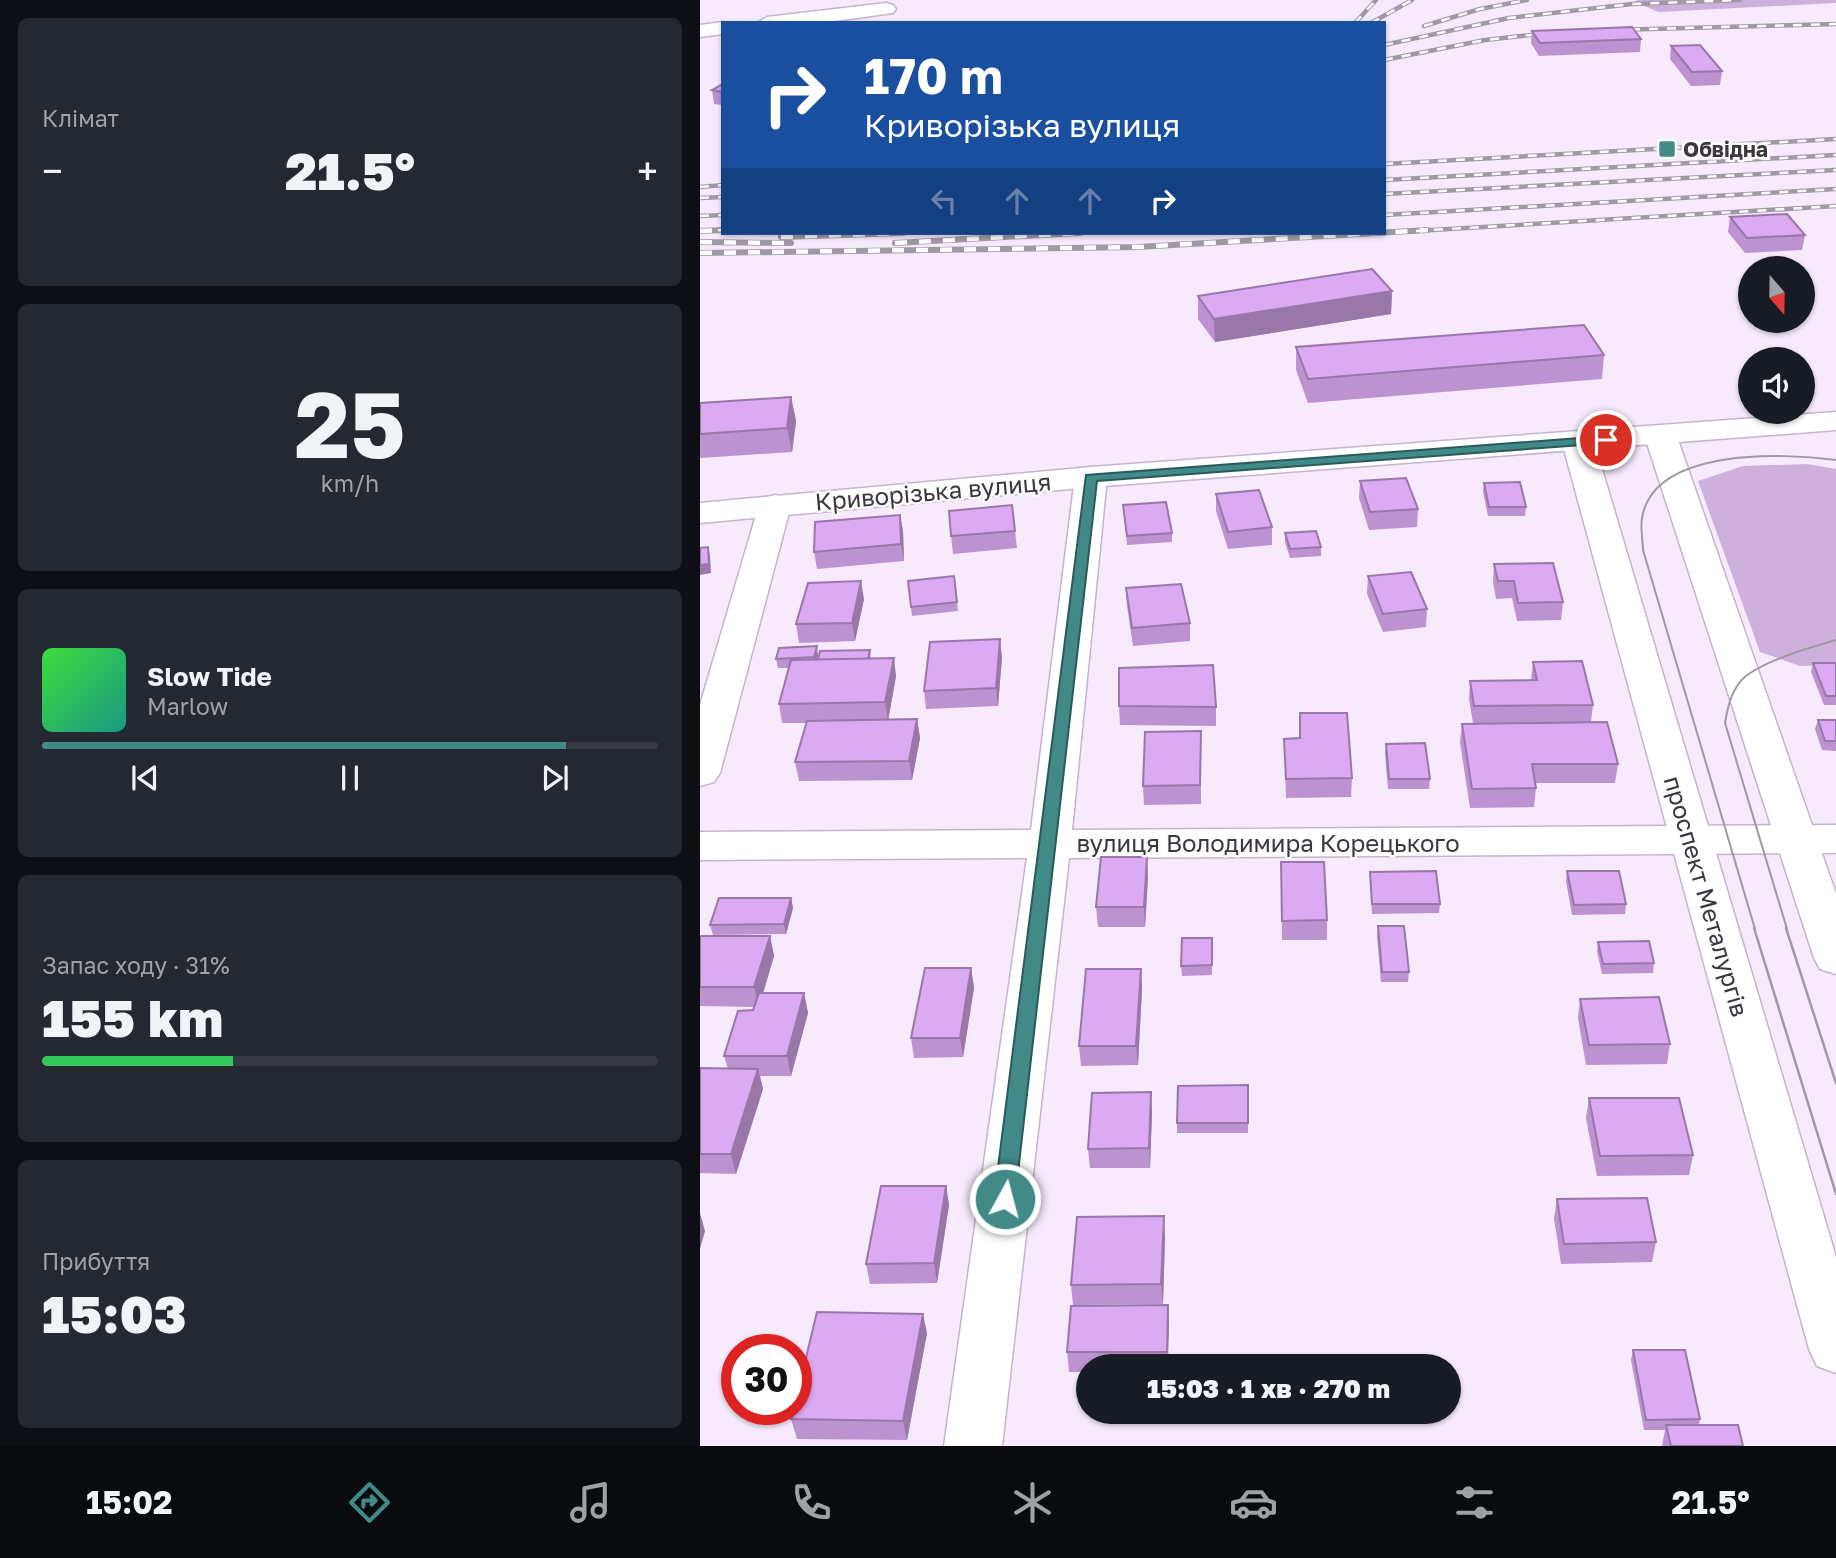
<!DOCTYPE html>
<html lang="uk">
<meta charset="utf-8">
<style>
:root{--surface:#171b24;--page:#242831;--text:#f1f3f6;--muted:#9ea1a6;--line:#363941;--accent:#428a88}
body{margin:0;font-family:"Golos Text",sans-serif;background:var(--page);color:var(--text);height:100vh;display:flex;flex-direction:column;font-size:26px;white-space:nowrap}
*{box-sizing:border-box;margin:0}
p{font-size:23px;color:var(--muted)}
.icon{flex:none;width:38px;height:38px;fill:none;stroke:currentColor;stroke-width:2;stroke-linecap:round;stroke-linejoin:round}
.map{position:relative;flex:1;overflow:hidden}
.sheet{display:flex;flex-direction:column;gap:18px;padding:18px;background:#0d0f14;width:700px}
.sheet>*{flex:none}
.hud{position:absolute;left:21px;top:21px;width:665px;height:214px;border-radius:0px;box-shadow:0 2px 5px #0004;background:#1a4fa0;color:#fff;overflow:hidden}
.needle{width:46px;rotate:160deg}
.buttons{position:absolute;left:1038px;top:256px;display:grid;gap:14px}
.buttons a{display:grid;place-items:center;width:77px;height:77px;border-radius:50%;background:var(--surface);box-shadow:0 2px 5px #0004;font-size:35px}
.speed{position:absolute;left:21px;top:1334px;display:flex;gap:14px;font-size:35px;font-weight:700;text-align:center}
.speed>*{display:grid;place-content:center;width:91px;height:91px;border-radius:50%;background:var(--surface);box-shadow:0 2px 5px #0004;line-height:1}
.speed .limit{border:10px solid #d22;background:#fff;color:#111}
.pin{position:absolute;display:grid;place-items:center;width:60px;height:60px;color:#fff;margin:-30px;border:4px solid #fff;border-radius:50%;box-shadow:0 2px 7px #0007}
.me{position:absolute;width:77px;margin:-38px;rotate:7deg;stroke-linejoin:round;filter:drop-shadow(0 0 5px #0008)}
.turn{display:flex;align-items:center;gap:24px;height:147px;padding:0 28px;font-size:32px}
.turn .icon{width:91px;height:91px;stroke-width:2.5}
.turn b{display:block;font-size:49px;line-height:60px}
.lanes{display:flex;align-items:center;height:66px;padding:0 28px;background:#0003;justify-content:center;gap:35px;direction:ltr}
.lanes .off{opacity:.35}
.big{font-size:52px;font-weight:800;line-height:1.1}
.sheet .tile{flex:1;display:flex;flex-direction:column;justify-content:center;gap:10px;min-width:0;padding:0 24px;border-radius:10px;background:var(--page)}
.sheet .dial{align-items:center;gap:0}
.dial b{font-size:91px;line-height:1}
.song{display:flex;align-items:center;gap:21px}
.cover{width:84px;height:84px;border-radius:10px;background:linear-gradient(135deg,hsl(120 70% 55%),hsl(170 70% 35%))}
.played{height:7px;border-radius:4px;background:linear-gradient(90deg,var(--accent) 85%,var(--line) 85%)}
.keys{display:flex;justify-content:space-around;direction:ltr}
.heat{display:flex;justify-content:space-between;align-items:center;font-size:38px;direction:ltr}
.charge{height:10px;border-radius:5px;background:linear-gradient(90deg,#34c759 31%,var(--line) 0)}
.trip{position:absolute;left:376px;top:1354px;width:385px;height:70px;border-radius:35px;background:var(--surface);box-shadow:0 2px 5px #0004;font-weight:800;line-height:70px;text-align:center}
.tabs{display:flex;height:112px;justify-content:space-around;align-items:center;background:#090b0e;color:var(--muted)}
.tabs .icon{width:49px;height:49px}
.tabs .selected{color:var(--accent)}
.tabs b{font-size:32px;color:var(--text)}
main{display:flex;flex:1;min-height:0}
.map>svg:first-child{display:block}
.green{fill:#ceb0dd}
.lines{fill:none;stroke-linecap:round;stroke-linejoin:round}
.minor-casing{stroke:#c4b5cb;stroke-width:3}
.secondary-casing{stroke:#c4b5cb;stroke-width:3}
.primary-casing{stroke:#c4b5cb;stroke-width:3}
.minor{fill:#fff;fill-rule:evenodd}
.secondary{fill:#fff;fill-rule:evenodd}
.primary{fill:#fff;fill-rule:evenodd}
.tram-far1{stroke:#a198a6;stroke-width:2}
.tram{stroke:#a198a6;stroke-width:2.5}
.rail-far1-casing{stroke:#a198a6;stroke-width:4.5}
.rail-casing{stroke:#a198a6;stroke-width:6}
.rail-far1{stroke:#fcfcfc;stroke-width:2.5;stroke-dasharray:9;stroke-linecap:butt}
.rail{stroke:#fcfcfc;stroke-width:4.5;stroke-dasharray:12;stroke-linecap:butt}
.wall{fill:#bc92d0}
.shaded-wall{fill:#9977a9}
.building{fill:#dbaaf2;stroke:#9977a9;stroke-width:2}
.route{fill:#428a88;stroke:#2b5a58;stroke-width:2}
.poi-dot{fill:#428a88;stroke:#fcfcfc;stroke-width:2.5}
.labels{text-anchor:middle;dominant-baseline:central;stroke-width:5;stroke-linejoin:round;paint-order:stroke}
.far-poi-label{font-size:21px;font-weight:bold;fill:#3c363f;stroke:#fcfcfc;text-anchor:start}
.street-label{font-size:24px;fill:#3c363f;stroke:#fcfcfc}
</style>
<main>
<section class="sheet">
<div class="tile"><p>Клімат</p>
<div class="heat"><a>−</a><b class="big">21.5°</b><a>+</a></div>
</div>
<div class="tile dial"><b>25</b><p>km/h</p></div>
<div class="tile">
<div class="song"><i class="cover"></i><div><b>Slow Tide</b><p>Marlow</p></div></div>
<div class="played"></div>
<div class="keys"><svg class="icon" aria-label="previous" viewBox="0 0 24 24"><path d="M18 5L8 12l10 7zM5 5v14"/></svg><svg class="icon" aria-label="pause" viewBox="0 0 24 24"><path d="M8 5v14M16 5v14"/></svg><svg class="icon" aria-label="next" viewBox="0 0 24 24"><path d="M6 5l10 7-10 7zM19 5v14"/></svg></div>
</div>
<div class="tile"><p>Запас ходу · 31%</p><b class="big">155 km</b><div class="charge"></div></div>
<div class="tile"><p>Прибуття</p><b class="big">15:03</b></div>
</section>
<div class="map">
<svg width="1136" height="1446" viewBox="0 0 1136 1446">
<rect width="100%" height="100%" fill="#f6eafc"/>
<g class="green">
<polygon points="938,0 1136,0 1136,3 959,12 934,2"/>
<polygon points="1107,464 1136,469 1136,665 1100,666 1060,652 998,481 1043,466"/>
</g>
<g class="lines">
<defs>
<g id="minor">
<polygon points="186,3 193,5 196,9 193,13 120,23 57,23 67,17"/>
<polygon points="23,22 26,23 23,23 23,34 0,37 0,25"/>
<polygon points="391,467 402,470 407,477 372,830 1136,825 1136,853 369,858 302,1446 244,1446 327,858 0,860 0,832 331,830 375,477 380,470"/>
<polygon points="75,495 87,498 91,505 20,773 14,782 0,786 0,705 59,505 63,498"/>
</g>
<g id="secondary">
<polygon points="961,428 972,430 977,437 1136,894 1136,974 1120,969 1114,958 945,437 950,430"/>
<polygon points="878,433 889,435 894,442 1136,1257 1136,1373 1117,1366 1109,1349 862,442 867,435"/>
</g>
<polygon id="primary" points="1136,412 1136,430 391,487 0,523 0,503 391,467"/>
</defs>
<use href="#minor" class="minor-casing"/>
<use href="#secondary" class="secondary-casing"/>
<use href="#primary" class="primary-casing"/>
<use href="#minor" class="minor"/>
<use href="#secondary" class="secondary"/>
<use href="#primary" class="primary"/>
<g class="tram-far1">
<path d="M1055,929L943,550C943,540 940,528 942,518C954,447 1084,453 1136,460"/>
<path d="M1087,929L1025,723C1028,707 1030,695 1040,682C1055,663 1112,647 1136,640"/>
</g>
<g class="tram">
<polyline points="1054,928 1136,1194"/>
<polyline points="1086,928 1136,1083"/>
</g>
<defs>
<g id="rail-far1">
<polyline points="655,23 676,0"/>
<polyline points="671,23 712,0"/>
<polyline points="724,26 780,9 827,0"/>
<polyline points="913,30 1136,24"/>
<polyline points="684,45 809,18 932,4 1040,0"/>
<polyline points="684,60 785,40 850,33"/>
<polyline points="684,164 1136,139"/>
<polyline points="684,180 1136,155"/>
<polyline points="0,187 23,185"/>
<polyline points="684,194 1136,170"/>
<polyline points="0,198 23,197"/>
<polyline points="684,215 1136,189"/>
<polyline points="0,216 23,215"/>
<polyline points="0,231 23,230"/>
<polyline points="698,232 1136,206"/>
</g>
<g id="rail">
<polyline points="0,231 23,230"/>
<polyline points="81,237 203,233"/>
<polyline points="0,242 91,243"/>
<polyline points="195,243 380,233"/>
<polyline points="0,253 438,247 728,230"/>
</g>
</defs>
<use href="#rail-far1" class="rail-far1-casing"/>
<use href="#rail" class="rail-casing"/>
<use href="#rail-far1" class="rail-far1"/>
<use href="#rail" class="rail"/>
</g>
<g class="wall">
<polygon points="832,31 941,39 940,52 839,56 831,43"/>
<polygon points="971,46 1022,71 1020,85 991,86 970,59"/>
<polygon points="23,84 23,105 14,104 12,90"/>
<polygon points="1030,217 1105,235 1102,250 1045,253 1028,232"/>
<polygon points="692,291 691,314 515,342 498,319 498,296"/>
<polygon points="596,347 904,355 902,379 608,403 596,370"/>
<polygon points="91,397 96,421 92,452 0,458 0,403"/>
<polygon points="660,481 718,509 717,527 669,530 659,498"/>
<polygon points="784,483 826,507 825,516 788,516 783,492"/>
<polygon points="516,494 572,527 572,545 528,549 516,511"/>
<polygon points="312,505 317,548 253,554 251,536"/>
<polygon points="423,505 472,533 472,542 427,545"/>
<polygon points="200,515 203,532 204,561 117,569 114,552"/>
<polygon points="585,533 621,547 621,556 590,558 585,542"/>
<polygon points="794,564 863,602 861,620 817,621 812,598 796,599 793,582"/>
<polygon points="254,576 258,611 212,616 208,581"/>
<polygon points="668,576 727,609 726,627 683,632 667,594"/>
<polygon points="426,588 490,623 490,641 433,646 427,606"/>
<polygon points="164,599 155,641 99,643 96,624"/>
<polygon points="170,650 171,659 196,676 188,720 217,719 220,738 212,780 99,781 95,762 106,723 82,723 79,704 89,668 78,668 76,659 118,656 118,660"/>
<polygon points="302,657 298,706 226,709 224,691"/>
<polygon points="833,662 893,705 891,722 918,764 915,783 835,783 836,788 834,807 770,808 760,742 762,724 773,723 769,699 770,681 831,680"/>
<polygon points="1113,663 1136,663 1136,705 1124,705 1111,672"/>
<polygon points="419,706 516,707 516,726 420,725"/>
<polygon points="600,713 652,778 651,797 586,798 584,739 600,738"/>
<polygon points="1118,720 1136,720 1136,751 1122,750 1115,729"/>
<polygon points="501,731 501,804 444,805 443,786"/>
<polygon points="686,744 730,779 729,789 688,789 685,753"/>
<polygon points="581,862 627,920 627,940 582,940"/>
<polygon points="867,871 926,904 925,914 872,915 866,881"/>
<polygon points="670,872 740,904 739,913 672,914"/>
<polygon points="448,876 445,927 398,927 396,907"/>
<polygon points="91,898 93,908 86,934 13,935 10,925"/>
<polygon points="678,926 709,972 708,982 681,982 677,936"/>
<polygon points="0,936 70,936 74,956 63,993 104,993 108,1013 91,1076 60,1076 63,1089 36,1174 0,1173 0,1068 28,1069 24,1056 53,1010 55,1007 0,1006"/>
<polygon points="512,938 512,975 482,976 481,966"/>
<polygon points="898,942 954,963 953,973 902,974 897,951"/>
<polygon points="271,968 274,988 263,1057 214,1058 211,1038"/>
<polygon points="441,969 442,988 438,1065 381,1066 379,1046"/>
<polygon points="880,999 970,1044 967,1064 886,1065 878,1018"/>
<polygon points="548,1085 548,1133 477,1133 477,1123"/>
<polygon points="451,1092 452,1112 450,1168 390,1168 388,1149"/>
<polygon points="889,1098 993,1155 989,1175 897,1176 886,1118"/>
<polygon points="246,1186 249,1205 237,1283 170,1284 166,1264"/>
<polygon points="857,1199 956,1242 952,1262 861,1264 854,1218"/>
<polygon points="465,1236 463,1304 373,1305 371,1285"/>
<polygon points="468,1305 469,1325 468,1367 388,1367 388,1372 369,1372 367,1352"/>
<polygon points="227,1333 207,1440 97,1439 91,1419"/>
<polygon points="933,1350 1000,1419 999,1425 1043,1446 962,1446 965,1430 944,1430 931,1360"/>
</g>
<g class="shaded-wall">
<polygon points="692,291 691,314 515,342 514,319"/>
<polygon points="91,397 96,421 92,452 87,428"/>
<polygon points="200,515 203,532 204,561 201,544"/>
<polygon points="8,547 10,556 11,573 0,575 0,565"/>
<polygon points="161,581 164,599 155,641 152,623"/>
<polygon points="300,639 302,657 298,706 296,688"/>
<polygon points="117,646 118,656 116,667 114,657"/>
<polygon points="194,658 196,676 188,721 185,702"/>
<polygon points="217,719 220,738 212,780 209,761"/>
<polygon points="447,857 448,876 445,927 444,907"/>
<polygon points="91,898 93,908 86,934 84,924"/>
<polygon points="70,936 74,956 59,1007 54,987"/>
<polygon points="271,968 274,988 263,1057 260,1038"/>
<polygon points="441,969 442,988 438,1065 436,1046"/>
<polygon points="104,993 108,1013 91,1076 87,1056"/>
<polygon points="58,1069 63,1089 36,1174 31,1154"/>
<polygon points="451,1092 452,1112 450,1168 449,1148"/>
<polygon points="246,1186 249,1205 237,1283 234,1263"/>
<polygon points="0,1213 5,1231 0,1249"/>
<polygon points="464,1216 465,1236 463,1304 461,1284"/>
<polygon points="468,1305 469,1325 467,1367 467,1352"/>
<polygon points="223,1314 227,1333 207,1440 203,1421"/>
</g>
<g class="building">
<polygon points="932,27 941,39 840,43 832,31"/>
<polygon points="1000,45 1022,71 992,72 971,46"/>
<polygon points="23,84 23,92 12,90"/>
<polygon points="1087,214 1105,235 1047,238 1030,217"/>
<polygon points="672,269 692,291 514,319 498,296"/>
<polygon points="884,325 904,355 608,379 596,347"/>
<polygon points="91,397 87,428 0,434 0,403"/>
<polygon points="706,478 718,509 670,512 660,481"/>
<polygon points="820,482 826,507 789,507 784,483"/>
<polygon points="559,490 572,527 528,532 516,494"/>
<polygon points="466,502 472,533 427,536 423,505"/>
<polygon points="312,505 315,531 251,536 249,511"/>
<polygon points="200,515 201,544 114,552 115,522"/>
<polygon points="616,531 621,547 590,549 585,533"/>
<polygon points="8,547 9,564 0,565 0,548"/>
<polygon points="853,563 863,602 818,603 814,581 798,581 794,564"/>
<polygon points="711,572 727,609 683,614 668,576"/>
<polygon points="254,576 257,602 211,607 208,581"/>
<polygon points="161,581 152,623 96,624 108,583"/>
<polygon points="481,584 490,623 432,628 426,588"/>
<polygon points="300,639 296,688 224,691 230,642"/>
<polygon points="117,646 114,657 76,659 79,648"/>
<polygon points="170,650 168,659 118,660 120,651"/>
<polygon points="194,658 185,702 79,704 91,660"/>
<polygon points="882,661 893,705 774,706 770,681 837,680 833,662"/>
<polygon points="1113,663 1136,663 1136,696 1126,696"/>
<polygon points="513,665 516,707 419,706 419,668"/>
<polygon points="600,713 647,713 652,778 586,779 584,739 600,738"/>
<polygon points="217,719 209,761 95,762 107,721"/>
<polygon points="1118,720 1136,720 1136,741 1125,741"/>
<polygon points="907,722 918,764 832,764 836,788 772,789 762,724"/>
<polygon points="501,731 500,785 443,786 445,732"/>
<polygon points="725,743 730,779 689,779 686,744"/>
<polygon points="401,857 447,857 444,907 396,907"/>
<polygon points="581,862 624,862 627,920 582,921"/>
<polygon points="736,871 740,904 672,904 670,872"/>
<polygon points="867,871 919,871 926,904 874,905"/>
<polygon points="19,898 91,898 84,924 10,925"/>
<polygon points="678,926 704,926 709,972 682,972"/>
<polygon points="0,936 70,936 54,987 0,987"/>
<polygon points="482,938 512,938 512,965 481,966"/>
<polygon points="949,941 954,963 903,964 898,942"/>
<polygon points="225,968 271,968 260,1038 211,1038"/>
<polygon points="386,969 441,969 436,1046 379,1046"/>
<polygon points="59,993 104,993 87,1056 24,1056 38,1011 53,1010"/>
<polygon points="959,997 970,1044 889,1045 880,999"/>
<polygon points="0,1068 58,1069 31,1154 0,1154"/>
<polygon points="548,1085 548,1123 477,1123 478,1086"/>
<polygon points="451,1092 449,1148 388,1149 392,1093"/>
<polygon points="889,1098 979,1098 993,1155 900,1156"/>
<polygon points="181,1186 246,1186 234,1263 166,1264"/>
<polygon points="947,1198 956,1242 864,1244 857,1199"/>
<polygon points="464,1216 461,1284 371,1285 377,1217"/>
<polygon points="468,1305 467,1352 367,1352 371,1306"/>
<polygon points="117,1312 223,1314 203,1421 91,1419 94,1409 96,1409 96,1399"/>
<polygon points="933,1350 985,1350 1000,1419 946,1420"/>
<polygon points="966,1425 1038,1425 1043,1446 971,1446"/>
</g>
<polygon class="route" points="906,436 912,440 910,443 397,481 315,1199 312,1205 305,1208 297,1205 294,1199 386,475"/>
<rect class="poi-dot" x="958" y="140" width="18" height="18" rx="3.5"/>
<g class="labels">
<g class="far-poi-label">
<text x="983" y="149">Обвідна</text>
</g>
<g class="street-label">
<text transform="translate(233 491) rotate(-5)">Криворізька вулиця</text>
<text x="568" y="842">вулиця Володимира Корецького</text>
<text transform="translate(1007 896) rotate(74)">проспект Металургів</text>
</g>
</g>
</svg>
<div class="buttons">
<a><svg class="needle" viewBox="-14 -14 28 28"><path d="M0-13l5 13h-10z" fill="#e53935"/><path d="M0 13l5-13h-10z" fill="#9ea1a6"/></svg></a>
<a><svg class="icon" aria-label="sound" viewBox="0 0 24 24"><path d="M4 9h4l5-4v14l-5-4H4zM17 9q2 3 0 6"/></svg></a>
</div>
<div class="speed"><div class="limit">30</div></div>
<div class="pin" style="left:906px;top:440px;background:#d93025"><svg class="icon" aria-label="arrive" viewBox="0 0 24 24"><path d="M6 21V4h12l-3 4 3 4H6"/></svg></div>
<svg class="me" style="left:305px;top:1199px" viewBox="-20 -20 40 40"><circle r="17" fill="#428a88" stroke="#fff" stroke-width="3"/><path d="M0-11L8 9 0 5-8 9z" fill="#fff"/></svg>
<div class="trip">15:03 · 1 хв · 270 m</div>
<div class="hud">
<div class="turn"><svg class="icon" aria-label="right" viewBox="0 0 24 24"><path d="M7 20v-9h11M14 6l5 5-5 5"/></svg><div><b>170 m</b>Криворізька вулиця</div></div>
<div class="lanes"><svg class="icon off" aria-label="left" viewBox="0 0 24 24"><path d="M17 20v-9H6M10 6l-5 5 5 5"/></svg><svg class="icon off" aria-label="ahead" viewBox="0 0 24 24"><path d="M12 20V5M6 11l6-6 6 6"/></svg><svg class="icon off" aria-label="ahead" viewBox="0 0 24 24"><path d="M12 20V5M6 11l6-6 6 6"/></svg><svg class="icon" aria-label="right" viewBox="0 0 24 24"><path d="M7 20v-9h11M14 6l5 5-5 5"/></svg></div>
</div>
</div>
</main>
<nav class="tabs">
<b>15:02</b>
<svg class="icon selected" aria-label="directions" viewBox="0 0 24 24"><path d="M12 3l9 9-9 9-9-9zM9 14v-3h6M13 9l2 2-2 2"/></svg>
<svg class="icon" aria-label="music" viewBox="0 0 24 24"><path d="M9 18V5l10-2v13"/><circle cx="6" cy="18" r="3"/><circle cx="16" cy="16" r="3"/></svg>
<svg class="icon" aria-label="phone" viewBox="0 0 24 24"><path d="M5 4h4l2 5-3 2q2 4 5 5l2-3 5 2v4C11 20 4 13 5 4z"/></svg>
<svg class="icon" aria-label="climate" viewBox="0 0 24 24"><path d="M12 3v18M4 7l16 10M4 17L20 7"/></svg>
<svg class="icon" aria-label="car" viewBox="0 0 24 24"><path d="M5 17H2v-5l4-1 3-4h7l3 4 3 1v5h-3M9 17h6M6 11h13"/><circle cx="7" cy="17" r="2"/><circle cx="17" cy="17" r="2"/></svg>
<svg class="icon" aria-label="filters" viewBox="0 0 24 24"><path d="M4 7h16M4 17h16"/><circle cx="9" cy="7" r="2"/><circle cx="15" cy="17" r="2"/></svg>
<b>21.5°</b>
</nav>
